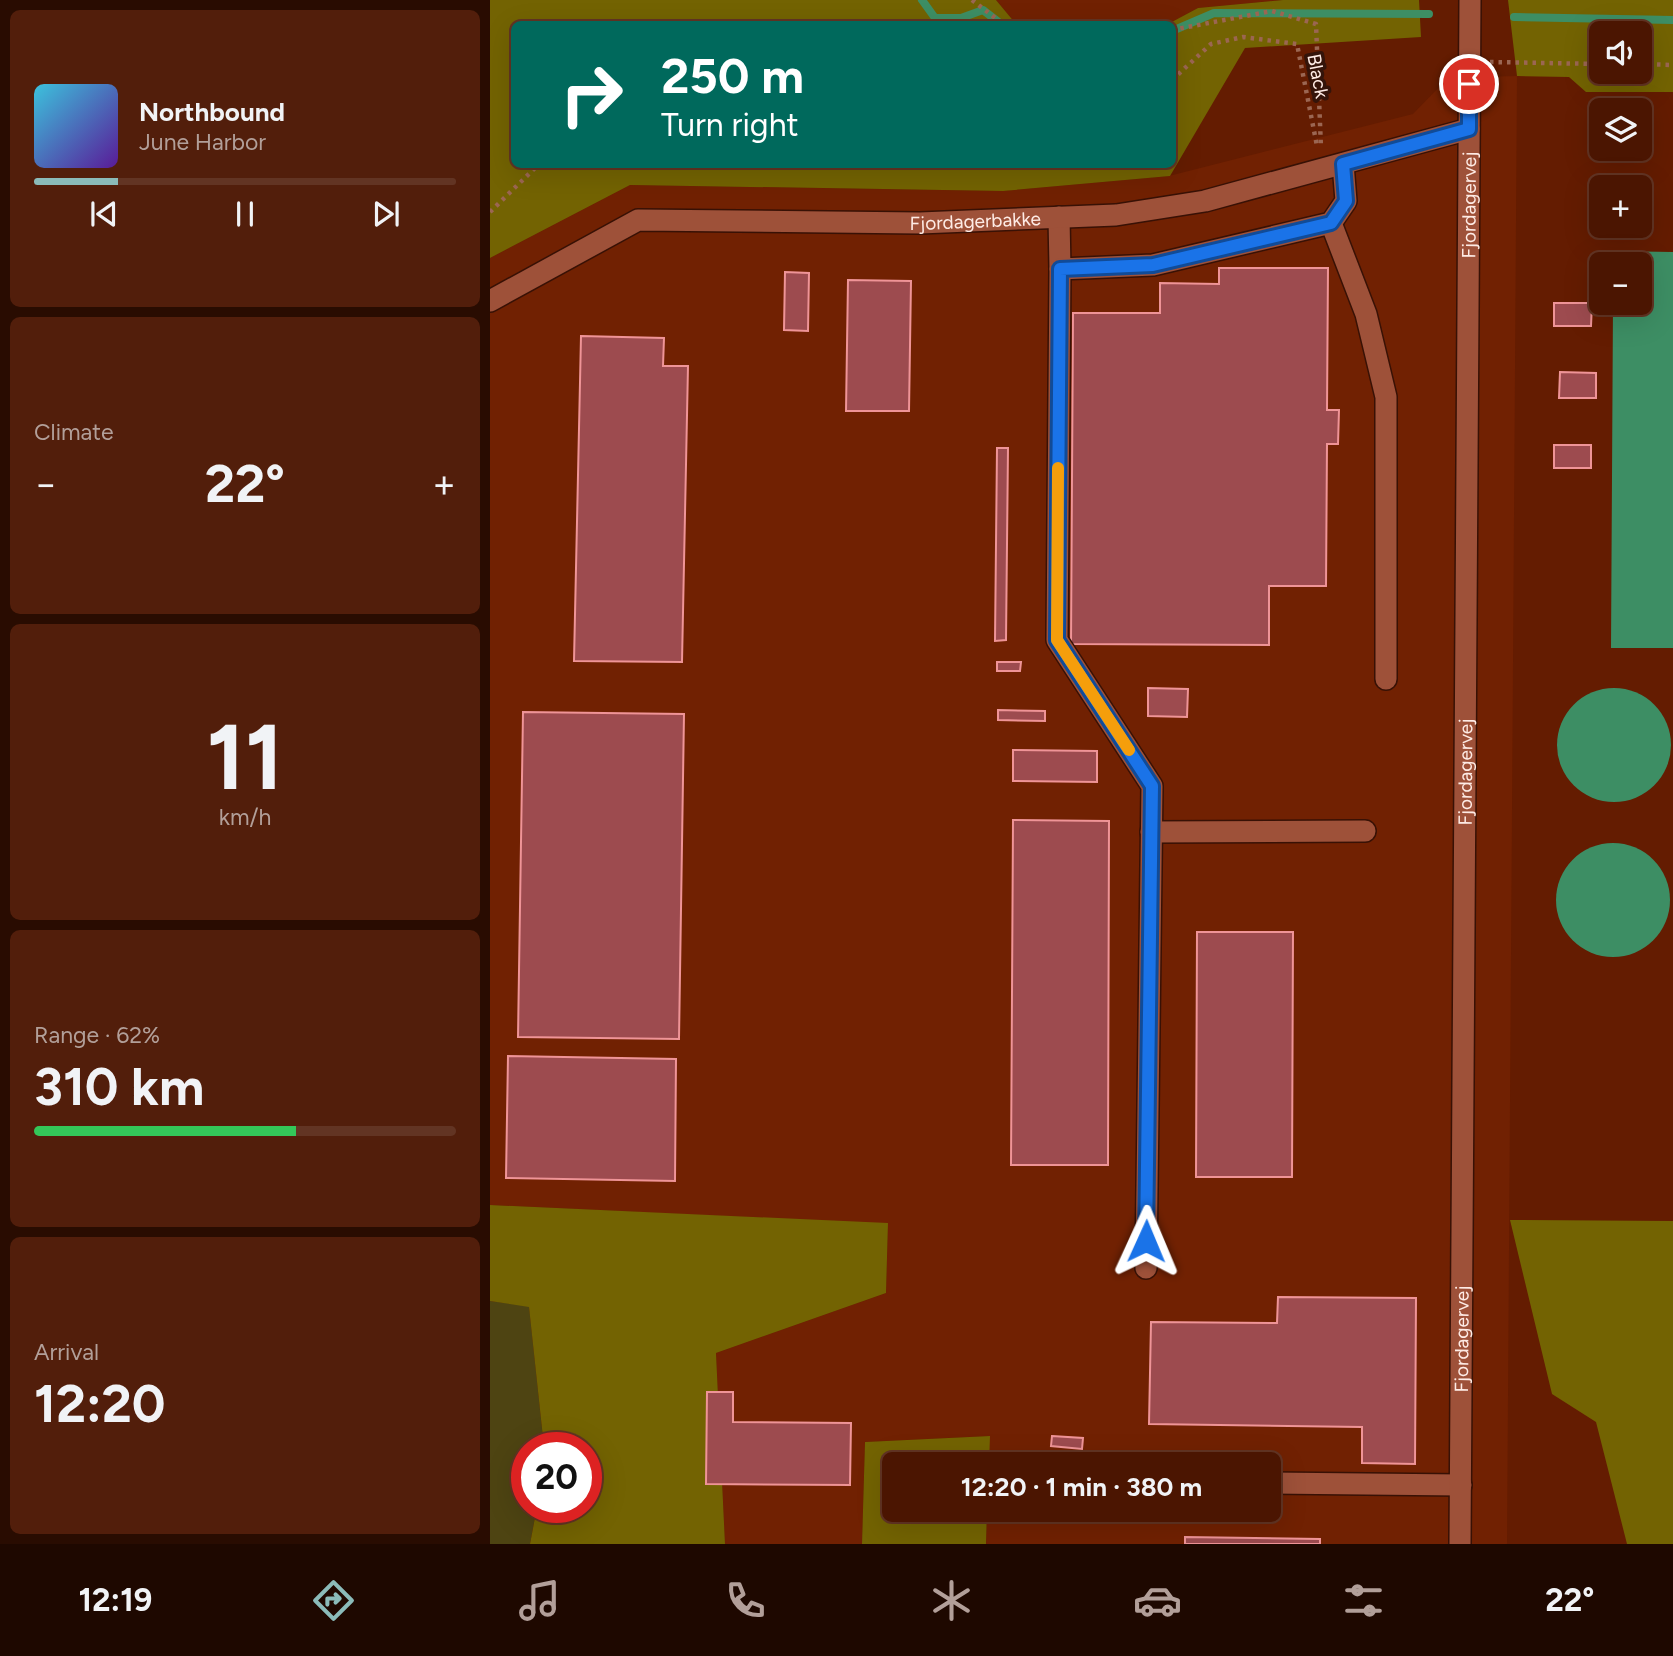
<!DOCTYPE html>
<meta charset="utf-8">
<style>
:root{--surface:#4b1501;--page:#521e0b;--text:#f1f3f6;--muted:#b29f99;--line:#623423;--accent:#8bbbb9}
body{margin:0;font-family:Figtree,sans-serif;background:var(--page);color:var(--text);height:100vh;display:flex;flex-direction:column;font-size:26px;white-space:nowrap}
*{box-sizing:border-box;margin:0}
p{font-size:23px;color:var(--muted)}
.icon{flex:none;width:38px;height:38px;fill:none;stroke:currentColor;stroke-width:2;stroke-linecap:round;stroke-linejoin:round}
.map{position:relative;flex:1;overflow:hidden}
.sheet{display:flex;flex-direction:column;gap:10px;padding:10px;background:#290c01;width:490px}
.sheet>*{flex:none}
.hud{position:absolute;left:21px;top:21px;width:665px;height:147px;border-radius:10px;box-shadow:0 7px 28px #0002,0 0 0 2px var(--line);background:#00695c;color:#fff;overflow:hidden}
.tools{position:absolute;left:1099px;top:21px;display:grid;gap:14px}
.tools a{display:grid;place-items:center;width:63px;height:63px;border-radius:10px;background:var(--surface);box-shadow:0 7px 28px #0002,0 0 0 2px var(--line);font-size:35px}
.speed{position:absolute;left:21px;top:1432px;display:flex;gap:14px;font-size:35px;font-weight:700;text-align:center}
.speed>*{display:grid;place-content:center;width:91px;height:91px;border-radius:50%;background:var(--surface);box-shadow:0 7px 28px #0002,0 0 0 2px var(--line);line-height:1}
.speed .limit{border:10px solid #d22;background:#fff;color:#111}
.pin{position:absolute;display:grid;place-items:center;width:60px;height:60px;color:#fff;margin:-30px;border:4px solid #fff;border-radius:50%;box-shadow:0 2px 7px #0007}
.me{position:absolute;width:77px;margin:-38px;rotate:1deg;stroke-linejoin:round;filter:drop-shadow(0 0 5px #0008)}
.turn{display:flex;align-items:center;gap:24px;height:147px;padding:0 35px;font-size:32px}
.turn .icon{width:91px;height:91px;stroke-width:2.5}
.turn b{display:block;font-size:49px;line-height:60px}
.big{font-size:52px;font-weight:700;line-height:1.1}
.sheet .card{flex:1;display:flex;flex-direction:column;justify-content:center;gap:10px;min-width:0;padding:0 24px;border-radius:10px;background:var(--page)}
.sheet .dial{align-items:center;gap:0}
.dial b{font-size:91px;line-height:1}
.song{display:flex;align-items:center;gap:21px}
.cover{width:84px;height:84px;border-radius:10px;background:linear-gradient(135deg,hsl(190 70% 55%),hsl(270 70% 35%))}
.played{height:7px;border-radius:4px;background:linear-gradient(90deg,var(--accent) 20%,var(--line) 20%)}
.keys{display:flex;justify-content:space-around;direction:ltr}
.heat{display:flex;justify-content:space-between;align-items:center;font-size:38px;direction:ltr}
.charge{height:10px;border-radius:5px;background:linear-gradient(90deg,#34c759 62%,var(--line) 0)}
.trip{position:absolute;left:392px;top:1452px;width:399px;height:70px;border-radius:10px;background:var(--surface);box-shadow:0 7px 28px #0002,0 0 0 2px var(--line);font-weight:700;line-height:70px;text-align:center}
.menu{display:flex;height:112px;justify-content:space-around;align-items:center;background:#1e0800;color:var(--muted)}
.menu .icon{width:49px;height:49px}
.menu .active{color:var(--accent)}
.menu b{font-size:32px;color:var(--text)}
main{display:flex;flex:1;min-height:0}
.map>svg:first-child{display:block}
.built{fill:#712102}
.green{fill:#4e4412}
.forest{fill:#736302;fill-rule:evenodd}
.water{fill:#3d8e64}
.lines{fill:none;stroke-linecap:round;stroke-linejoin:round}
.stream{stroke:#3d8e64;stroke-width:8}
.building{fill:#9d4b4f;stroke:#ef9497;stroke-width:2}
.minor-casing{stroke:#381105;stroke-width:24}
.path{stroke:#9b6652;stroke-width:4.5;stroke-dasharray:3.5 5;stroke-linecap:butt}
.minor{stroke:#9e5139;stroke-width:21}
.route-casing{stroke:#114b97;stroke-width:18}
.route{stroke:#1a73e8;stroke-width:12}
.slow{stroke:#f59e0b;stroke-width:12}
.labels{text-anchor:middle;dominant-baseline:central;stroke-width:7;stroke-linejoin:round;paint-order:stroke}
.street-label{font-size:19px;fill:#feebe5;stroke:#34140a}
</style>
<main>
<section class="sheet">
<div class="card">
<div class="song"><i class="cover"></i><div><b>Northbound</b><p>June Harbor</p></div></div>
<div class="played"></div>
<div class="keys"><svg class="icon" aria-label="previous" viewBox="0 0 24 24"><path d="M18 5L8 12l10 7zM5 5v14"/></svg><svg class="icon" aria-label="pause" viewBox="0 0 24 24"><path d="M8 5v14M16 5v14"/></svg><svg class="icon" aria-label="next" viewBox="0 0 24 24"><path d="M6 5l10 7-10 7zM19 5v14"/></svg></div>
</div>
<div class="card"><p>Climate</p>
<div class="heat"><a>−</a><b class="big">22°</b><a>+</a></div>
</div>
<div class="card dial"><b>11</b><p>km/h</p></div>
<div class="card"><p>Range · 62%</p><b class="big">310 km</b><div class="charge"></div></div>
<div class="card"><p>Arrival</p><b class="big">12:20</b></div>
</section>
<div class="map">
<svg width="1183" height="1544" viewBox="0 0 1183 1544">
<rect width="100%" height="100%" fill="#641c01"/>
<g class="built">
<polygon points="506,0 793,0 708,8 678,24 526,24"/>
<polygon points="1027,76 1017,1544 496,1544 497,1510 779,1510 779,1465 499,1465 499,1436 375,1442 372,1544 235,1544 226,1353 396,1293 398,1224 0,1205 0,258 140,185 513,191 679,176 923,114 958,78"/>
</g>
<polygon class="green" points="0,1301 39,1306 54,1447 37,1447 37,1507 47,1507 40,1544 0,1544"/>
<g class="forest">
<polygon points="0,0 506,0 526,24 24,24 24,164 682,164 682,24 678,24 708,8 793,0 929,0 931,37 755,48 680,176 513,191 140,185 0,258"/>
<path d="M1018,0H1183V92H1096L1079,77L1027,76ZM1111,33H1150V72H1111Z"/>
<polygon points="0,1205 398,1223 396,1293 226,1353 235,1544 40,1544 47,1507 96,1507 96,1447 54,1447 39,1307 0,1301"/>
<polygon points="1020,1220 1183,1221 1183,1544 1137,1544 1106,1422 1062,1394"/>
<polygon points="500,1436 499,1465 404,1465 404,1510 497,1510 496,1544 372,1544 375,1442"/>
</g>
<g class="water">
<polygon points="1123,251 1183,252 1183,648 1121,648 1123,303 1150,303 1150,264 1123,264"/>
<circle cx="1124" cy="745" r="57"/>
<circle cx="1123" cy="900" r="57"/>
</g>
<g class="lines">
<g class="stream">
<polyline points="432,0 445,18 471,18 493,10 511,24"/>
<polyline points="1024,17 1183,20"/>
<polyline points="682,31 724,13 939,14"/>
</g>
</g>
<g class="building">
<polygon points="729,268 838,268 837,410 849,410 848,444 837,444 836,586 779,586 779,645 581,644 583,313 670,313 670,283 729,284"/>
<polygon points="295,272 319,273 318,331 294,330"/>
<polygon points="358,280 421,281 419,411 356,411"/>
<polygon points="1064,303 1102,303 1101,326 1064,326"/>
<polygon points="91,336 174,338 173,366 198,366 192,662 84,661"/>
<polygon points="1070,372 1106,373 1106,398 1069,398"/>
<rect x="1064" y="445" width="37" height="23"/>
<polygon points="507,448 518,448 516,640 505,641"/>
<polygon points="507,662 531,662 530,671 507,671"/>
<polygon points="658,688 698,689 697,717 658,716"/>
<polygon points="508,710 555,711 555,721 508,720"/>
<polygon points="33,712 194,714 189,1039 28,1037"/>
<polygon points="523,750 607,751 607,782 523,781"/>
<polygon points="523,820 619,821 618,1165 521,1165"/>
<polygon points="707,932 803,932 802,1177 706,1177"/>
<polygon points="18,1056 186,1059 185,1181 16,1178"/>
<polygon points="788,1297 926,1298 925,1464 872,1463 872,1427 659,1424 661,1322 787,1323"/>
<polygon points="217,1392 243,1392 243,1422 361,1423 360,1485 216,1484"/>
<polygon points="562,1436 593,1438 592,1449 561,1446"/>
<polygon points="695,1537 830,1539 830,1544 695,1544"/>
</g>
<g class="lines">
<defs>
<g id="minor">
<polyline points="569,217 570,269 663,265 841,223 856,201 853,164"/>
<polyline points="841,223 876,314 896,397 896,679"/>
<polyline points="570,269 567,640 662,786 656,1268"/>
<path id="s1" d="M0,301L148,220L430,223L626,215L715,201L979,129"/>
<polyline points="661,832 875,831"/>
<polyline points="779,1483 971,1485"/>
<path id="s2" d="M970,1544L980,0"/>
</g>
</defs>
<use href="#minor" class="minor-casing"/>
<g class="path">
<polyline points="482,0 513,24"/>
<polyline points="682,30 782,11 826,24 831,148"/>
<polyline points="1000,62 1111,64"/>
<polyline points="1150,64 1183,65"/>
<polyline points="682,80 721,44 753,37 807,44 827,146"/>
<polyline points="0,212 49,164"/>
</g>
<use href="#minor" class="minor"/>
</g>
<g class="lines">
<defs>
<polyline id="route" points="656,1241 662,786 567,640 570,269 663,265 841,223 856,201 853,164 979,129 979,84"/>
</defs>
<use href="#route" class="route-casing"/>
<use href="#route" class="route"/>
<polyline class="slow" points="568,468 567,640 639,750"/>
</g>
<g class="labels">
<g class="street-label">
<text transform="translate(828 76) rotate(79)">Black</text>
<text stroke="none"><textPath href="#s2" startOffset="1339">Fjordagervej</textPath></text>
<text stroke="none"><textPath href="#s1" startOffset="506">Fjordagerbakke</textPath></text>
<text stroke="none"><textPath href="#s2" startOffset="772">Fjordagervej</textPath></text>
<text stroke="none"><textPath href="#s2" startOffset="205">Fjordagervej</textPath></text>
</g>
</g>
</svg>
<div class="tools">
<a><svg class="icon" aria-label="sound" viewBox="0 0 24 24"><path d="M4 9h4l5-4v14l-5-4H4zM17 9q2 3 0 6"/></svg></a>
<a><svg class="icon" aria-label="layers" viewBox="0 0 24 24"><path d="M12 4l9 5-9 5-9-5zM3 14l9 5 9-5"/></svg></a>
<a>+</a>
<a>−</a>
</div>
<div class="speed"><div class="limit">20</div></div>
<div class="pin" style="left:979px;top:84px;background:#d93025"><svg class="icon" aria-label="arrive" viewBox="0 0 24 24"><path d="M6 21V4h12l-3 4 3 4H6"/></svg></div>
<svg class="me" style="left:656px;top:1241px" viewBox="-20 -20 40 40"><path d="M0-17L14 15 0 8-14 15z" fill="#1a73e8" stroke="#fff" stroke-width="4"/></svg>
<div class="trip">12:20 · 1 min · 380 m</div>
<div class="hud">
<div class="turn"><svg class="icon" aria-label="right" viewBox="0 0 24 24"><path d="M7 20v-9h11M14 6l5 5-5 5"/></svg><div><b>250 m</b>Turn right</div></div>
</div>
</div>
</main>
<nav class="menu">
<b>12:19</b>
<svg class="icon active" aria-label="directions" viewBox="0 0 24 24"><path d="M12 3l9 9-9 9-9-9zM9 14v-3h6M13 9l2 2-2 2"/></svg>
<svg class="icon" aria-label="music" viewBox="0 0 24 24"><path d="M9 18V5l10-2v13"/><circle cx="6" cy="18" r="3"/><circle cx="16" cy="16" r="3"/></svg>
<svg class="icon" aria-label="phone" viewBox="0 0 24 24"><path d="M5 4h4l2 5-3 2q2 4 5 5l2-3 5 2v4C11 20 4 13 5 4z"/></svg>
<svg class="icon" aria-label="climate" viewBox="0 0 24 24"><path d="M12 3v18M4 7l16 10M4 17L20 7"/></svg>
<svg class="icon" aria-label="car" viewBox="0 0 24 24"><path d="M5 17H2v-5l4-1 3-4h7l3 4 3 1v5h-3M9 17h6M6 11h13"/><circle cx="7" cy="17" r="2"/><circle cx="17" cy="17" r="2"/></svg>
<svg class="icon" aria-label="filters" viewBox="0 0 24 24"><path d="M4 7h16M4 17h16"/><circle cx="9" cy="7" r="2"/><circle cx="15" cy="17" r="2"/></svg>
<b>22°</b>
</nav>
